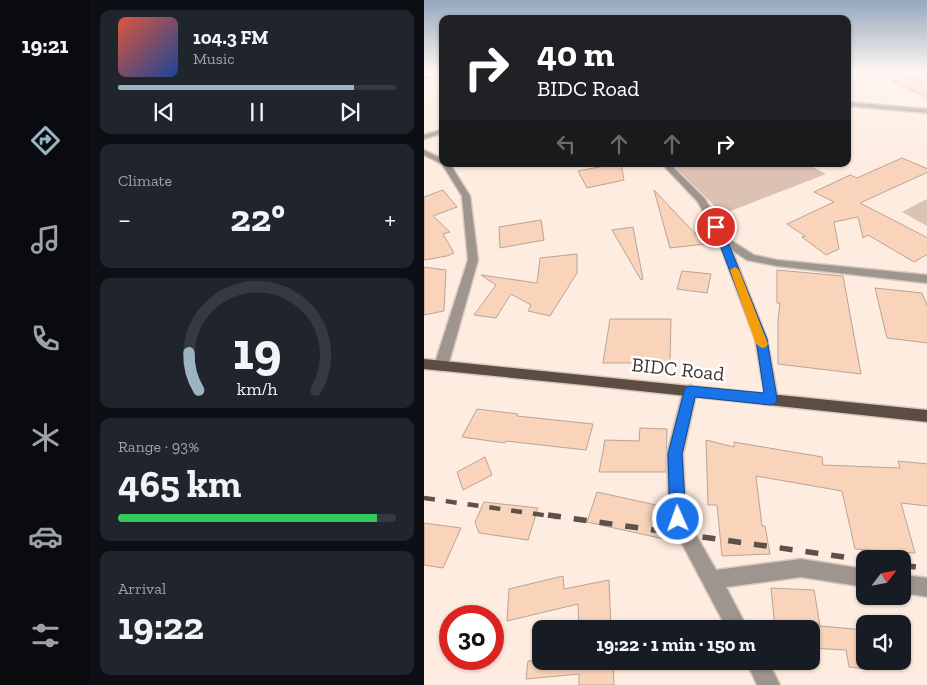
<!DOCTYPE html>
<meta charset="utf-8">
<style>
:root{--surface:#171b24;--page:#20242c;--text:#f1f3f6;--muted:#9ea1a6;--line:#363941;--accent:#9bb3c2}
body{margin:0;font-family:"Zilla Slab",serif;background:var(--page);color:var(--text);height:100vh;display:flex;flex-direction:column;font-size:19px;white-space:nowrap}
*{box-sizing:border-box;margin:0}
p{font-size:16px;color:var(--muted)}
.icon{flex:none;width:28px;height:28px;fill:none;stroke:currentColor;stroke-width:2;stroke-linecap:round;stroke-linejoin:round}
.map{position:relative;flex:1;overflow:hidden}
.sheet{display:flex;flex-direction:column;gap:10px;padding:10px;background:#0d0f14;width:334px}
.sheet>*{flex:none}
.guide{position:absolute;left:15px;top:15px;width:412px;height:152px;border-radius:10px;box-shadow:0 1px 4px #0004;background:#202124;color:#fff;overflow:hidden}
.needle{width:32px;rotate:58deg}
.tools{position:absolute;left:432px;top:550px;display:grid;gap:10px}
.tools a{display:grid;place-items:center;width:55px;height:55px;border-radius:10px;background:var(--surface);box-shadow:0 1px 4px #0004;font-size:25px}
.speed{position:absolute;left:15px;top:605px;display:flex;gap:10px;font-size:25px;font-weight:700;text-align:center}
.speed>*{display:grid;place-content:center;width:65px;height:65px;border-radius:50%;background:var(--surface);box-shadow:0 1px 4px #0004;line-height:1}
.speed .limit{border:8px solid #d22;background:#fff;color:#111}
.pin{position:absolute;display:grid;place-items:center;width:42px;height:42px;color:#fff;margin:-21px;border:2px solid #fff;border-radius:50%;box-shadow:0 1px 5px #0007}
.me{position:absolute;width:55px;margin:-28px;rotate:358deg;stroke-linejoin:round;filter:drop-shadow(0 0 4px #0008)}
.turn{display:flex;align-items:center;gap:18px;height:105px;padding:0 15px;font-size:22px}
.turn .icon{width:65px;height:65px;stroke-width:2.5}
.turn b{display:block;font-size:35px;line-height:42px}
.lanes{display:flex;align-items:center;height:48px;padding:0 15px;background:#0003;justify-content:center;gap:25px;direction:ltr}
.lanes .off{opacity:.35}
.big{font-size:38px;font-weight:700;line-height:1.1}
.sheet .card{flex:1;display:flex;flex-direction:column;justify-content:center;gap:8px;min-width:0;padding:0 18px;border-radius:10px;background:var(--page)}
.sheet .dial{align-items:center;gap:0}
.dial svg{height:130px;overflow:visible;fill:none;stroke:var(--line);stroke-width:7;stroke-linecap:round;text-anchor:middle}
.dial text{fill:var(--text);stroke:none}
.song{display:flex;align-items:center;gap:15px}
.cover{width:60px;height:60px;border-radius:8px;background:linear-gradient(135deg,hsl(10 70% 55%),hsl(220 70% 35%))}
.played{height:5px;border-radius:2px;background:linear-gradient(90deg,var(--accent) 85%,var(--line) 85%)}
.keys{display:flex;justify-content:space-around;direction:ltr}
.heat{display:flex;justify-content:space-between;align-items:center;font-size:28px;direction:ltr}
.charge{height:8px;border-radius:4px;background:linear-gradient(90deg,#34c759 93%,var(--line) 0)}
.trip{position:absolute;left:108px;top:620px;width:288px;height:50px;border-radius:10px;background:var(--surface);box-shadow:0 1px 4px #0004;font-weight:700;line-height:50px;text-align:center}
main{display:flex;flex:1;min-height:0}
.menu{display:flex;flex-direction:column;width:90px;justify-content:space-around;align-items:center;background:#090b0e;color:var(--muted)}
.menu .icon{width:35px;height:35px}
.menu .active{color:var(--accent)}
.menu b{font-size:22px;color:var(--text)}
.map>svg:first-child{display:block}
.green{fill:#dbc2b2}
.building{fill:#f9d3ba;stroke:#b9a497}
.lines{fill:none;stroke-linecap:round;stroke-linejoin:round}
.minor-casing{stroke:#d7c7bc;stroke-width:3}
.major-casing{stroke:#d7c7bc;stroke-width:3}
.minor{fill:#9f958f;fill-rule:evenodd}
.major{fill:#5c4d42;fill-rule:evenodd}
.rail-far2{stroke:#5c524b;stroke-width:2;stroke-dasharray:4.5 4.5;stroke-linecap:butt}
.rail-far1{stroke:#5c524b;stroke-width:4.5;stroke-dasharray:11 11;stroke-linecap:butt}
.rail{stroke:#5c524b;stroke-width:5.5;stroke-dasharray:13 13;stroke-linecap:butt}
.route{fill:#1a73e8;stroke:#114b97}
.slow{fill:#f59e0b}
.labels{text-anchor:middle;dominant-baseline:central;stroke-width:5;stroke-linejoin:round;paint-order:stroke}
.street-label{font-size:20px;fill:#3c332e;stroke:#fff}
</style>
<main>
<nav class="menu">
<b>19:21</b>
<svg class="icon active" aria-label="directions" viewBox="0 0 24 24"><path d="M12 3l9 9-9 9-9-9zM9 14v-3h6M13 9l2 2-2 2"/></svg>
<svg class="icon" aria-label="music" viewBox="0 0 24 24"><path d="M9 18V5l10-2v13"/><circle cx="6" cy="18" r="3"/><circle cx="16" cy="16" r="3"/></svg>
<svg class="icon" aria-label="phone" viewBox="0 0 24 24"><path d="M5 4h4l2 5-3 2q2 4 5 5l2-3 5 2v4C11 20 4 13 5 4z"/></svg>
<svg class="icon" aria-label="climate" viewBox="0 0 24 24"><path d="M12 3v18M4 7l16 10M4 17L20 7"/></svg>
<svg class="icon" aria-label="car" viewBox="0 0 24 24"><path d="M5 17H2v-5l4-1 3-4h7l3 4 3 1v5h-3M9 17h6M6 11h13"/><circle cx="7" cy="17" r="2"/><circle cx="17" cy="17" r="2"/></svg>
<svg class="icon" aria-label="filters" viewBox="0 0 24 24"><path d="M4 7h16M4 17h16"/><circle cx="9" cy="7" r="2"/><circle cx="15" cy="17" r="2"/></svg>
</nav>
<section class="sheet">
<div class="card">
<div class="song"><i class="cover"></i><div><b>104.3 FM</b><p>Music</p></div></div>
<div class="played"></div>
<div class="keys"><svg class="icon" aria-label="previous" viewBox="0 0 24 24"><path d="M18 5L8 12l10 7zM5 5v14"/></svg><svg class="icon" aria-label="pause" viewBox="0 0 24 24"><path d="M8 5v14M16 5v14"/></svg><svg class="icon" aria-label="next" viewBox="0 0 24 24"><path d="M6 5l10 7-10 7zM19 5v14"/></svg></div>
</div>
<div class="card"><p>Climate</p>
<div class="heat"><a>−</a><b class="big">22°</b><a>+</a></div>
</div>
<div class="card dial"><svg viewBox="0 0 100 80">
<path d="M14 69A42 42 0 1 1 86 69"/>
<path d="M14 69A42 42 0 0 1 8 46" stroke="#9bb3c2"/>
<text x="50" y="56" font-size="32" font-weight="700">19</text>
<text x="50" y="72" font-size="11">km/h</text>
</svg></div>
<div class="card"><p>Range · 93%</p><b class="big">465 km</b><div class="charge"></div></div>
<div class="card"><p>Arrival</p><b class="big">19:22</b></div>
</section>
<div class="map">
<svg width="504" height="685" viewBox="0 0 504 685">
<rect width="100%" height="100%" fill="#feece0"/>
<g class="green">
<polygon points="248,164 383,164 402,174 299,214"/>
<polygon points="503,199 503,226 478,212"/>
</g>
<g class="building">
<polygon points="504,76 504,98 468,81"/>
<polygon points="478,158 504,169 504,172 436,203 504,238 504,254 490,262 444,235 439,238 434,217 410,222 415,249 402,255 378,237 381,236 363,224 410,202 390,192 426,175 433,178"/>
<polygon points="191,164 197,164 200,180 163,188 154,171"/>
<polygon points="19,190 33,207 9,216 26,232 19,234 30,253 23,256 0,260 0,197"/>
<polygon points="230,190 281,244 246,248"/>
<polygon points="117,220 120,240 76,248 75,227"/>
<polygon points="209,227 219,279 217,280 188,230"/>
<polygon points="153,254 153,273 126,316 104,311 107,305 87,294 72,318 50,315 72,285 57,275 113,283 116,258"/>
<polygon points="0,267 22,270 20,311 0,315"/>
<polygon points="353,270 419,276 437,374 354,364 354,320 356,303 353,303"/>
<polygon points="258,271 287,274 283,293 253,289"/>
<polygon points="451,288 498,293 504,308 504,343 463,338"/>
<polygon points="186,319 247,319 246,363 179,363"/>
<polygon points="53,409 94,414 93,416 169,424 162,450 82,441 81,443 38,437"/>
<polygon points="216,428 243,429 242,472 175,472 181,440 215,441"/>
<polygon points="282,440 310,447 310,442 398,457 399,465 476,468 474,461 504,464 504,506 477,503 491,553 431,549 418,491 332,476 338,526 341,526 346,554 298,556 293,505 284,505"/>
<polygon points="61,457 68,475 39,490 33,472"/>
<polygon points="173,492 241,507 240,539 163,522"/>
<polygon points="60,502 114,508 104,540 55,533 51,522"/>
<polygon points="0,523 37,528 19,568 0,565"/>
<polygon points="139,576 140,589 185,580 187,629 155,629 154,604 83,621 85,589"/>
<polygon points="347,588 390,590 396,626 441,630 441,669 425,667 422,650 386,648 386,629 351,629"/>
<polygon points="104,661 189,661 190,685 155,685 155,674 102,679"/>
</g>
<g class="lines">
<defs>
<g id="minor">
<polygon points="424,102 504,109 504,113 424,106"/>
<polygon points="19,129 19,133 0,139 0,135"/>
<polygon points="0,150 19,159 19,164 26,164 46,196 54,260 24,366 22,370 17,371 12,370 10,366 44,260 38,196 18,164 0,155"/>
<polygon points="238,164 246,164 281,199 303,238 330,255 353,260 504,275 504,283 353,266 323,260 308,250 343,339 354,399 352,403 347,405 342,403 331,339 294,240 274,202"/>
<polygon points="266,385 271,387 273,391 259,454 262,517 292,570 377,559 441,569 441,587 377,577 302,587 324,629 303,629 245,519 243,454 259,391 261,387"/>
<polygon points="479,575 504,578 504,597 479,593"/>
<polygon points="322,661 344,661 356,685 333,685"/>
</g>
<polygon id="major" points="0,359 504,410 504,422 160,385 0,369"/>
</defs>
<use href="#minor" class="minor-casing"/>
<use href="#major" class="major-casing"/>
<use href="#minor" class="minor"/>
<use href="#major" class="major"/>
<polyline class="rail-far2" points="0,78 19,72"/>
<polyline class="rail-far1" points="0,498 133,517"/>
<g class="rail">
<polyline points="124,515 441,560"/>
<polyline points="479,565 504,569"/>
</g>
</g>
<linearGradient id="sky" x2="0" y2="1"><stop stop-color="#95a8be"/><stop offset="0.43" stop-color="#fff6f1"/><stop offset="1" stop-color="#fff6f1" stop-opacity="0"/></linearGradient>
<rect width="504" height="167" fill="url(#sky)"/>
<polygon class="route" points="292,224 295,225 303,240 343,339 353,399 352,403 347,405 271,397 258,454 262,519 260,525 254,527 249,525 246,519 244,454 261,388 266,386 340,393 332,339 294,240 287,227"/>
<polygon class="slow" points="311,267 315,270 344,344 342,347 338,348 332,344 306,270"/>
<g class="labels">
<g class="street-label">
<text transform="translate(254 369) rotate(6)">BIDC Road</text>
</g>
</g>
</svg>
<div class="tools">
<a><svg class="needle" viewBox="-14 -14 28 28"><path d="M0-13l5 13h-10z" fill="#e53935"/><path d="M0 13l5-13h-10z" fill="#9ea1a6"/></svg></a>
<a><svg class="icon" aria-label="sound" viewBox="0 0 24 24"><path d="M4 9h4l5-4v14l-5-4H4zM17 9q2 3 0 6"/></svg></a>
</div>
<div class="speed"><div class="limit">30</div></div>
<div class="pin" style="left:292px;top:227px;background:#d93025"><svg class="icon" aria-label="arrive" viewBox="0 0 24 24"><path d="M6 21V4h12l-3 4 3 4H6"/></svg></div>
<svg class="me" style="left:254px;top:519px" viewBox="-20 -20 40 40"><circle r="17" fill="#1a73e8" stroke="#fff" stroke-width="3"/><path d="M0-11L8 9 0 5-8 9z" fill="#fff"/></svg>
<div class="trip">19:22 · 1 min · 150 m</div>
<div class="guide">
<div class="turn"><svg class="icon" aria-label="right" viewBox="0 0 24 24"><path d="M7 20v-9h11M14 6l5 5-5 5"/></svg><div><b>40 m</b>BIDC Road</div></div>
<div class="lanes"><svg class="icon off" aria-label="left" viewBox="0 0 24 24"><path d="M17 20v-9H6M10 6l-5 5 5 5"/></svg><svg class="icon off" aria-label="ahead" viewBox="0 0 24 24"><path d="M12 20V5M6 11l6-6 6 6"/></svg><svg class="icon off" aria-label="ahead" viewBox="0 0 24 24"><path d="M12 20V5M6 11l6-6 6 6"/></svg><svg class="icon" aria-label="right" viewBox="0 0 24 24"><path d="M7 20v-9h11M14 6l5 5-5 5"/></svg></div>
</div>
</div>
</main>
